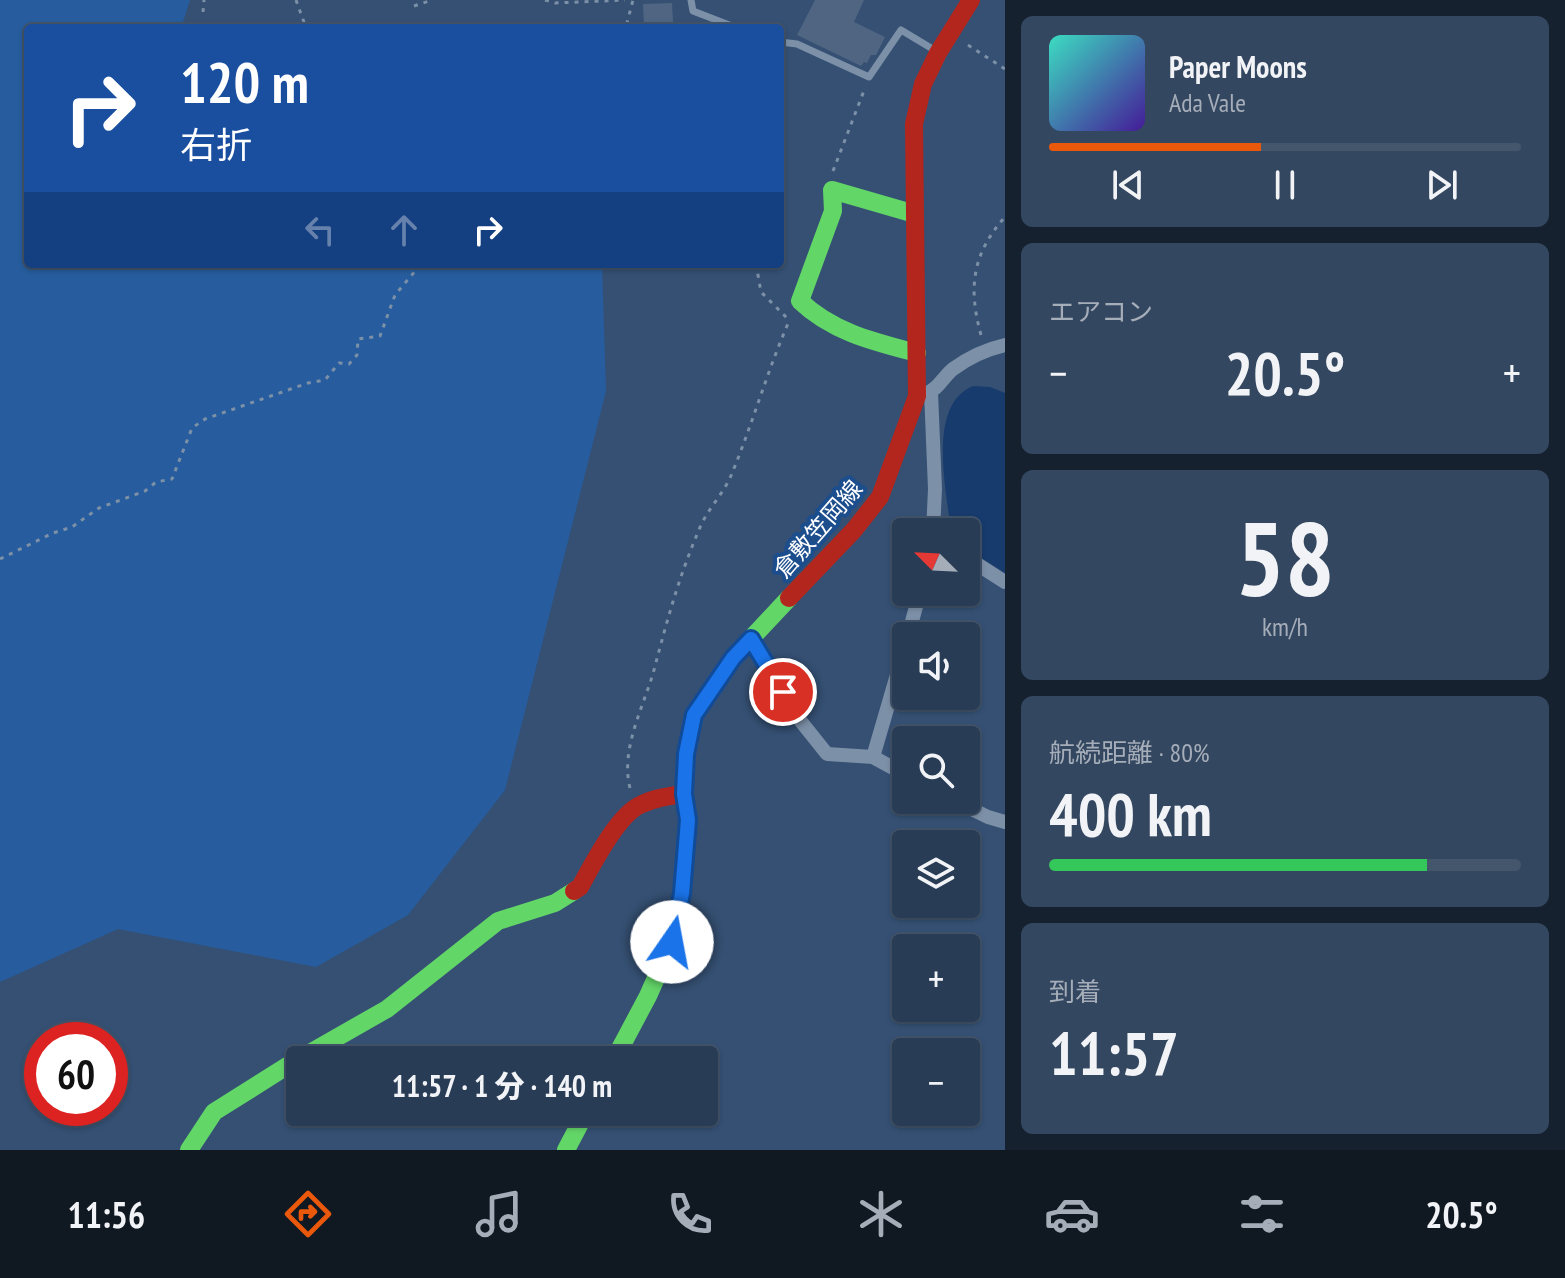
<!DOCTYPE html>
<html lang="ja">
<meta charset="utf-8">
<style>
:root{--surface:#283c56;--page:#344760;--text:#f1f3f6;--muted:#a5adb9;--line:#44566c;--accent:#ea580c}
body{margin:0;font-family:"PT Sans Narrow","Noto Sans JP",sans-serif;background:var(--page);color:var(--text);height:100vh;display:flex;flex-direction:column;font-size:30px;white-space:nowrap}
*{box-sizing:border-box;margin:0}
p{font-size:26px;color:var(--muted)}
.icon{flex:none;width:44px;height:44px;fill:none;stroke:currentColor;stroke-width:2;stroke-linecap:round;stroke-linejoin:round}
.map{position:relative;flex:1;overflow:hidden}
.details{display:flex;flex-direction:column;gap:16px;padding:16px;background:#16212f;width:560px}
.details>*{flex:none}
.guide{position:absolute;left:24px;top:24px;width:760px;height:244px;border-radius:8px;box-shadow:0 2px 6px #0004,0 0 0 2px var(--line);background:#1a4fa0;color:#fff;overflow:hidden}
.needle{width:52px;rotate:294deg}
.controls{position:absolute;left:892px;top:518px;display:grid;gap:16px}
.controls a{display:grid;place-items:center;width:88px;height:88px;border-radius:8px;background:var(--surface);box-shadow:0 2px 6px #0004,0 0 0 2px var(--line);font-size:40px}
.speed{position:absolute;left:24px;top:1022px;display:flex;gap:16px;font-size:40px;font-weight:700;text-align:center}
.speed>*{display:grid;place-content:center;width:104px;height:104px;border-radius:50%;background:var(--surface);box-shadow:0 2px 6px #0004,0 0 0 2px var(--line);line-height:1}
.speed .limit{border:12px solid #d22;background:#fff;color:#111}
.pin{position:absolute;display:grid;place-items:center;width:68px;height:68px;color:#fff;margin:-34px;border:4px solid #fff;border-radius:50%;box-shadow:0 2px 8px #0007}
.me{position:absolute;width:88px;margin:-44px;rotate:12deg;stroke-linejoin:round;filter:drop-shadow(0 0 6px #0008)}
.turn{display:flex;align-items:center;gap:28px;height:168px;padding:0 24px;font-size:36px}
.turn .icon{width:104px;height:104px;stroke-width:2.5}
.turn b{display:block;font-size:56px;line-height:68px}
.lanes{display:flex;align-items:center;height:76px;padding:0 24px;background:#0003;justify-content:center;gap:40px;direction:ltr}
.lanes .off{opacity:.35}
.big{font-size:60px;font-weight:800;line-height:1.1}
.details .widget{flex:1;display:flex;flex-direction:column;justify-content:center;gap:12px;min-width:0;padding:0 28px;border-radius:12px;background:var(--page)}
.details .dial{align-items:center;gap:0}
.dial b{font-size:104px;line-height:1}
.song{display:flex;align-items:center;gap:24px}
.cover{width:96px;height:96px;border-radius:12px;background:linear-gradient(135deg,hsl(170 70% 55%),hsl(260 70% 35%))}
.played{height:8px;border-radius:4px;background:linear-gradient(90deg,var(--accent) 45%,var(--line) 45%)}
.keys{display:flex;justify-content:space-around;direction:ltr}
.heat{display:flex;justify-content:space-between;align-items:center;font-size:44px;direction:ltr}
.charge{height:12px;border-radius:6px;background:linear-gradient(90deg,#34c759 80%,var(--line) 0)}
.trip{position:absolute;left:286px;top:1046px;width:432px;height:80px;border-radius:8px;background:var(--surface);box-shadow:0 2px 6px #0004,0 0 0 2px var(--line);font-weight:800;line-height:80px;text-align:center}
.menu{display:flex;height:128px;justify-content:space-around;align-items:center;background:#101822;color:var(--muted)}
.menu .icon{width:56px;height:56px}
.menu .selected{color:var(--accent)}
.menu b{font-size:36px;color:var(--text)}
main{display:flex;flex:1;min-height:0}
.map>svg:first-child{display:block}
.green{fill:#275d9e}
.water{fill:#163b6c}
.building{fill:#4f6582}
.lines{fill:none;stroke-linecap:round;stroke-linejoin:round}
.path{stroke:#7c90a7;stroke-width:3;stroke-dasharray:4 6;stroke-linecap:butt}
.lane{stroke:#7c90a7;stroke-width:7}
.street{stroke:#7c90a7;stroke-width:14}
.fast{stroke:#63d668;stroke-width:18}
.jam{stroke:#b3261e;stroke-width:18}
.route-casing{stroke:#114b97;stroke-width:20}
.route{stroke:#1a73e8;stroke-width:14}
.labels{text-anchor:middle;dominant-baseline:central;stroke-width:8;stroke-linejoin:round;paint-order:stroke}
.street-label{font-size:24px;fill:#fff;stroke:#1c4d8c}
</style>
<main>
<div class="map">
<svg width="1005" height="1150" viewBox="0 0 1005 1150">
<rect width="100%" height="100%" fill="#355073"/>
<polygon class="green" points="0,0 190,0 181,28 28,28 28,264 602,264 606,391 505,790 408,915 316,967 118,929 0,982"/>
<path class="water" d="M973,386L990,387L1005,393V573L966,548V532H951C947,492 926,405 973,386Z"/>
<g class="building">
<polygon points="815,0 864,0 854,22 885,37 876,55 871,55 867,63 864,62 861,66 797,35"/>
<polygon points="672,3 673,22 661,23 662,28 644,28 643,4"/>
</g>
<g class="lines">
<g class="path">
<polyline points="296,0 306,28"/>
<polyline points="545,0 555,3 625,0"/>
<polyline points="414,6 432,0"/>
<polyline points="203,12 204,0"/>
<polyline points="617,28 627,23 633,0"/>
<polyline points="968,45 1005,69"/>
<polyline points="833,171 865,88"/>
<polyline points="756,264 761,292 789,320"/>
<path d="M981,335C968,288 972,254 1005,217"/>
<polyline points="0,559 53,533 72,527 99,508 145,491 156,482 172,479 192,428 205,419 308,383 325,380 339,363 349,364 357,355 358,339 380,336 395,295 421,264"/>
<path d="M630,788C620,749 644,706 654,670C668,617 679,576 701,525C709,508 722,495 730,478C752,426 767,371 790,319"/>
</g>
<g class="lane">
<polyline points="691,0 693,11 737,28"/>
<polyline points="780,42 797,44 869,77 901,30 936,51"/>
</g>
<g class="street">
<polyline points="931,392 935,489 933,532"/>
<path d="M925,394C938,390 943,377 953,369C968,358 987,349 1005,345"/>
<polyline points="966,557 1005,582"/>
<polyline points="908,636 920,592"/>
<polyline points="751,639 799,719 827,754 873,757 906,775"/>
<polyline points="873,757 906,644"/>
<polyline points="953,800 988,817 1005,822"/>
</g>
<g class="fast">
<path d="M915,214L832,190L833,211L800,301C832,332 875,342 917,353"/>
<polyline points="614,1060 648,996 672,942 682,893 688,820 684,794 686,754 694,715 733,658 789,598"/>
<polyline points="189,1150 214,1112 287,1066 387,1009 498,921 555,903 574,891"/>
<polyline points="566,1150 586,1112"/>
</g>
<g class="jam">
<polyline points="789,598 854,530 880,497 917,396 914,124 923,84 938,53 971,0"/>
<path d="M574,891L580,887C593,864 617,816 640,805C654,798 669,796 684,794"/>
</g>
</g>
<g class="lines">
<defs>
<polyline id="route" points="672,942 682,893 688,820 684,794 686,754 694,715 733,658 751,639 783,692"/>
</defs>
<use href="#route" class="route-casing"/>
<use href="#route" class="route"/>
</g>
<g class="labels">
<g class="street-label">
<text transform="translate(818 529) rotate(-49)">倉敷笠岡線</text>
</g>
</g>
</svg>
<div class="controls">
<a><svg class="needle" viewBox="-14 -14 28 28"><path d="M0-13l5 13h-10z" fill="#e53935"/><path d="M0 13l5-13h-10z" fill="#a5adb9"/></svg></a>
<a><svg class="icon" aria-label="sound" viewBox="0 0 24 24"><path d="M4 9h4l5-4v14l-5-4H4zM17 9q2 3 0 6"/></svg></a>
<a><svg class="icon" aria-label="search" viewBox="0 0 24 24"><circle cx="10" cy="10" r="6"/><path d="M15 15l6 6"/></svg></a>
<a><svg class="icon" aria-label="layers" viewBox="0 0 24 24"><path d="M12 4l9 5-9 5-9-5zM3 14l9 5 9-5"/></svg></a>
<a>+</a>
<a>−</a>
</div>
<div class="speed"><div class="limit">60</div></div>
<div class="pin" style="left:783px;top:692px;background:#d93025"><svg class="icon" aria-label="arrive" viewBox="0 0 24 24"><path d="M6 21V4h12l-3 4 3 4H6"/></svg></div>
<svg class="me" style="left:672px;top:942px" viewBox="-20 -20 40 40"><circle r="19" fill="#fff"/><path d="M0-13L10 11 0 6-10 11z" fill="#1a73e8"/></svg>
<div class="trip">11:57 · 1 分 · 140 m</div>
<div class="guide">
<div class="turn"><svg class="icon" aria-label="right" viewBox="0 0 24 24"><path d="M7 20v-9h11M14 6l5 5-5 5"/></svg><div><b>120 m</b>右折</div></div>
<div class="lanes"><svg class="icon off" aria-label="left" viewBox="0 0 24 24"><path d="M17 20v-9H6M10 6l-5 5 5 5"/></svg><svg class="icon off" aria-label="ahead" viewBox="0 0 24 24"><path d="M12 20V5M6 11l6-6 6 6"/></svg><svg class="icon" aria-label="right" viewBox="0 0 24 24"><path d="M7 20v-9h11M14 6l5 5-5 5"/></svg></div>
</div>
</div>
<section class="details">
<div class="widget">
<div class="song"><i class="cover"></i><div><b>Paper Moons</b><p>Ada Vale</p></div></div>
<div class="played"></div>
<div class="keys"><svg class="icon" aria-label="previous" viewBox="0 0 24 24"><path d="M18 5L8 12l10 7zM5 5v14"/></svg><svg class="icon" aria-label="pause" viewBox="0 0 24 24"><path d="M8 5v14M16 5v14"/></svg><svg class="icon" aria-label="next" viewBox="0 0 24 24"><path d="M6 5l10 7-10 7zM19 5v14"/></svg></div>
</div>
<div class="widget"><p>エアコン</p>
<div class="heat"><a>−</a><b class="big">20.5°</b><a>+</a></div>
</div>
<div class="widget dial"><b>58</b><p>km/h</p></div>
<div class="widget"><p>航続距離 · 80%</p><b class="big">400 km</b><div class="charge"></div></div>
<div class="widget"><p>到着</p><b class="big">11:57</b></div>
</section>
</main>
<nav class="menu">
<b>11:56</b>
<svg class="icon selected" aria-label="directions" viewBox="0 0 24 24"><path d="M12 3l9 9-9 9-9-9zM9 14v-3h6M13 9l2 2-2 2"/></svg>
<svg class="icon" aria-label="music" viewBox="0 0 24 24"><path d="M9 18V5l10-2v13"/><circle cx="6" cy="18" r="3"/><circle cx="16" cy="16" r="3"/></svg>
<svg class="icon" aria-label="phone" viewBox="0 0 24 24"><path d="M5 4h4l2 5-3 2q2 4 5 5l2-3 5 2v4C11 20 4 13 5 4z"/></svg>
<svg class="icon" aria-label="climate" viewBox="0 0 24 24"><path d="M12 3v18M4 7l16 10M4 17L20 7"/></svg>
<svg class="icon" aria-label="car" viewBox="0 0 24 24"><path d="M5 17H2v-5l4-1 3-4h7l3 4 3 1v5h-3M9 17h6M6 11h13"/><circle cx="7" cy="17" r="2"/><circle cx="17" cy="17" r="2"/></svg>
<svg class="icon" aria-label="filters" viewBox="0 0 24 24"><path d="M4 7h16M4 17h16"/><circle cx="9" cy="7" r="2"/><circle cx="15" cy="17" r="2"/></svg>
<b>20.5°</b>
</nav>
